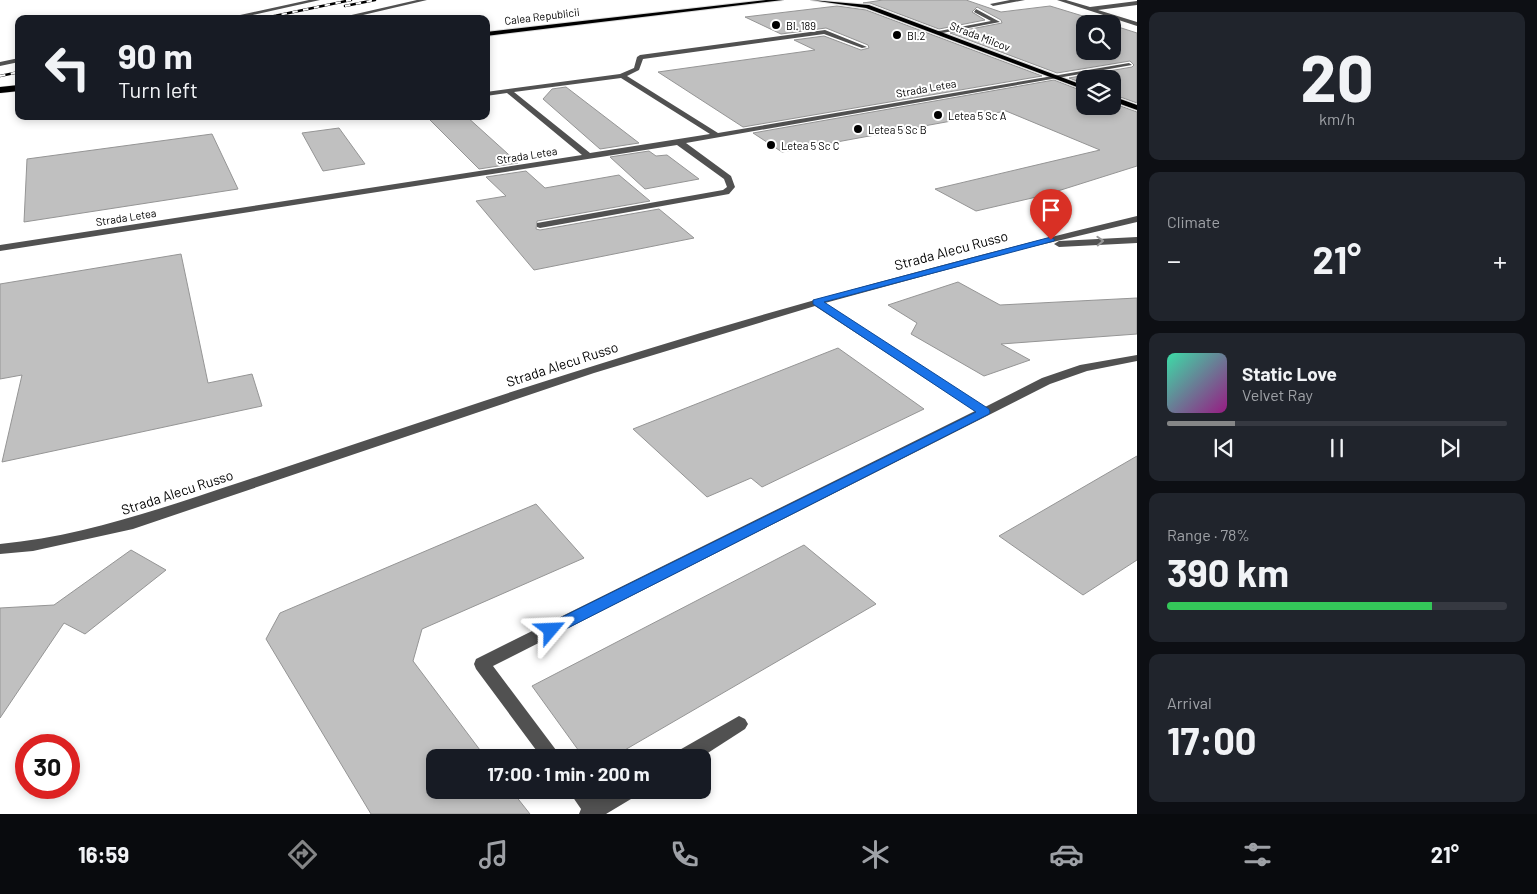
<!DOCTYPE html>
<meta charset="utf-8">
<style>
:root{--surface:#171b24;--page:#20242c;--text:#f1f3f6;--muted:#9ea1a6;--line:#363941;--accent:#858687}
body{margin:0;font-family:Barlow,sans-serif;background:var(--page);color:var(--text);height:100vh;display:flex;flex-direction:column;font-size:19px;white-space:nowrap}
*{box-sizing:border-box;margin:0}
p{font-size:16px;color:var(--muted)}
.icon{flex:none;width:28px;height:28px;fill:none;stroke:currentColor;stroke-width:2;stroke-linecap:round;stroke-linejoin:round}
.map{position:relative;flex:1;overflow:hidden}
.drawer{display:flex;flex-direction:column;gap:12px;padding:12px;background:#0d0f14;width:400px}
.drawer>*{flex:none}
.top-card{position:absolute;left:15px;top:15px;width:475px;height:105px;border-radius:10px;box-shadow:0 2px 8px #0003;background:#171b24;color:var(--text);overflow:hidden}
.buttons{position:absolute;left:1076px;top:15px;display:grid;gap:10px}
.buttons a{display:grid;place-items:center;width:45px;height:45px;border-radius:10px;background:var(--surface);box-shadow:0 2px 8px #0003;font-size:25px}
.speed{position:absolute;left:15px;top:734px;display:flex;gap:10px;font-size:25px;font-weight:700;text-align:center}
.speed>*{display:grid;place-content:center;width:65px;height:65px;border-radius:50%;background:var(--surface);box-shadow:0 2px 8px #0003;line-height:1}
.speed .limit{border:8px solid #d22;background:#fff;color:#111}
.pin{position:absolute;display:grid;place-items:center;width:42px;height:42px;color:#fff;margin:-51px -21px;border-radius:50% 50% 50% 0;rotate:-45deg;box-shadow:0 0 5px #0007}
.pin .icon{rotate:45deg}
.me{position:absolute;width:55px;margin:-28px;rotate:64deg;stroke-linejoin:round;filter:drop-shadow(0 0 4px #0008)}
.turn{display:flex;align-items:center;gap:18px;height:105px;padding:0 20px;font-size:22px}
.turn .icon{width:65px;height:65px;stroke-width:2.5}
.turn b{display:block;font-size:35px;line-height:42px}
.big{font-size:38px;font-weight:700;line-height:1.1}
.drawer .card{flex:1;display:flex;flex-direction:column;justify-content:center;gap:8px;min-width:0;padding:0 18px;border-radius:10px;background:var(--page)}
.drawer .dial{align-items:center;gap:0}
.dial b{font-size:65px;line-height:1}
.song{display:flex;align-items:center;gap:15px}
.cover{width:60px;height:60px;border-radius:8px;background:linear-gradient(135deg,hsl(160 70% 55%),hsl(310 70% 35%))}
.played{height:5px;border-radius:2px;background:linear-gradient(90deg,var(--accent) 20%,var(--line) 20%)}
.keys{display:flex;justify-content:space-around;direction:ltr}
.heat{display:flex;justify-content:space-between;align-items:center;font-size:28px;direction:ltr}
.charge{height:8px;border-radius:4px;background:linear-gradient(90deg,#34c759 78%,var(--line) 0)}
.trip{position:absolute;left:426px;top:749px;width:285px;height:50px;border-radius:10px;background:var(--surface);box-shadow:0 2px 8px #0003;font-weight:700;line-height:50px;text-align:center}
.dock{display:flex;height:80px;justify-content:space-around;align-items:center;background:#090b0e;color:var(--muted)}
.dock .icon{width:35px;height:35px}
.dock .on{color:var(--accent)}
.dock b{font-size:22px;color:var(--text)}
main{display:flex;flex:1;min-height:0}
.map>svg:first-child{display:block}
.building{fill:#c0c0c0;stroke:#959595}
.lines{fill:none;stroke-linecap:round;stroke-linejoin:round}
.major-casing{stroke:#dbdbdb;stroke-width:2}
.minor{fill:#515151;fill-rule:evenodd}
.major{fill:#000;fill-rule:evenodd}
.rail-casing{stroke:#000;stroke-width:2.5}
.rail{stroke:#fff;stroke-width:2;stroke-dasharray:5.5;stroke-linecap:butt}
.major-bridge-casing{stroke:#dbdbdb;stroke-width:7;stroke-linecap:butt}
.major-bridge{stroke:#000;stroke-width:6}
.oneway{stroke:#979797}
.route{fill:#1a73e8;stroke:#114b97}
.poi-dot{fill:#000;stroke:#fff;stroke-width:2}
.labels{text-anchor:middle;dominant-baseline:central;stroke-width:4;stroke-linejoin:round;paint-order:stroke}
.far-street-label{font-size:11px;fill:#000;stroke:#fff}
.far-poi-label{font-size:11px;fill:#000;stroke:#fff;text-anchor:start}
.street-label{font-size:14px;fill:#000;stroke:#fff}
</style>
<main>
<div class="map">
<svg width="1137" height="814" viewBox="0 0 1137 814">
<rect width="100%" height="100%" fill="#fff"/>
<g class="building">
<polygon points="883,0 966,0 1001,12 1050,6 1109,24 1085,24 1085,51 1112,51 1112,25 1137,33 1137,103 1112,94 1112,79 1085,79 1085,84 1069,78 1132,67 1134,65 1130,61 1057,73 950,33 1002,23 1001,20 977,7 972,12 985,20 939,29 870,3 863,3"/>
<polygon points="837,6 866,10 1042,76 743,127 658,72 815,50 794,40 824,36 861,50 869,48 868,45 826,28 781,34 745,17"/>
<polygon points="1054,80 1085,92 1085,106 1112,106 1112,103 1137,112 1137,166 1045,195 976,211 935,189 1100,150 1006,111 782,152 753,133"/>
<polygon points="566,87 639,143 600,149 543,99 552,89"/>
<polygon points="426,116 466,116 518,163 479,169"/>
<polygon points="339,128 365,164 323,171 302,133"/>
<polygon points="212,134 238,189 24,222 27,159"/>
<polygon points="649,151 656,156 667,155 699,179 645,189 610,157"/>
<polygon points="526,171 545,188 619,175 650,201 537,221 536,229 540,230 659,209 694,238 534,270 476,201 506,196 486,177"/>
<polygon points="181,254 208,383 252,374 262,406 2,462 22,375 0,379 0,284"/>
<polygon points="958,282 1000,305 1137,298 1137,334 1001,344 1030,360 984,376 911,334 917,323 888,305"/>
<polygon points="838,348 924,409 762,487 751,478 707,497 633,429"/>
<polygon points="1137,456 1137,560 1083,595 999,536"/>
<polygon points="536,504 584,558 422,629 413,661 486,758 435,758 435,790 511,790 530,814 371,814 266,639 280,613"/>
<polygon points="804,545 876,604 611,758 584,758 532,686"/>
<polygon points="131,550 166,570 85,634 64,623 0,718 0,608 54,605"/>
</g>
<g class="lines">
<defs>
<g id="major">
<polygon points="766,0 783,0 486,36 486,32"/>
<polygon points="811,0 869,5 1085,86 1085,90 866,8"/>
<polygon points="1112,96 1137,105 1137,110 1112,101"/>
</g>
</defs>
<use href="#major" class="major-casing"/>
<g class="minor">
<polygon points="309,0 320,0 235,19 222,19"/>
<polygon points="417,0 427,0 346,19 334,19"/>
<polygon points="1010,0 1025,0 993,6 990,4"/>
<polygon points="1057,0 1066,0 1090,7 1137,1 1137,5 1098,10 1137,22 1137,26"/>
<polygon points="976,9 1000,22 937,34 934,32 991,21 974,12"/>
<path d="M825,30L867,47L862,48L824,34L643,59L639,70L627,76L718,133L1129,63L1132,65L686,143L731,176L735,187L729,194L540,228L537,227V223L723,190L727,187L724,179L677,145L0,251V245L582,155L507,93L486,96V92L620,74L634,68L637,57L640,55ZM621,78L710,134L590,153L514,92Z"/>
<polygon points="19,58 19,62 0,66 0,62"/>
<path d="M1137,216V222L1019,250L825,303L985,407L1042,378L1080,365L1137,355V361L1087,371L1050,384L493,666L562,758H542L476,669L474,664L476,659L975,411L815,306L594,373L133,529L33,551L0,554V544C84,536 162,508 241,482C322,455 403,428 484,401C699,330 917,269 1137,216Z"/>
<polygon points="1137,237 1137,243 1059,247 1054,244 1059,241"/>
<polygon points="739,716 745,719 748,724 745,729 700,758 674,758 676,752"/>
<polygon points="568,790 590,790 597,799 612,790 639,790 636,796 606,814 579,814 581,809"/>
</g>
<use href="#major" class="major"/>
<defs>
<g id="rail">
<polyline points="345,6 375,0"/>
<polyline points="260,19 351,0"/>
<polyline points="0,76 19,72"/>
</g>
</defs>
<use href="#rail" class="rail-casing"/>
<use href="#rail" class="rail"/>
<defs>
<polyline id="major-bridge" points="0,90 19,88"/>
</defs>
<use href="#major-bridge" class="major-bridge-casing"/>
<use href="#major-bridge" class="major-bridge"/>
</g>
<defs><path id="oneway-chevron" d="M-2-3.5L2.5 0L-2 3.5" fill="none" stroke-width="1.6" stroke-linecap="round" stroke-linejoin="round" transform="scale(1.25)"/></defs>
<use class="oneway" href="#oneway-chevron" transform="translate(1100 241) rotate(-2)"/>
<polygon class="route" points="1051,237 1055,240 1054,241 824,302 989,409 990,412 989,414 556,634 551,635 546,634 543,630 546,625 976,412 813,304 813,300"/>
<g class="poi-dot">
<circle cx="776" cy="25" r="5"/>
<circle cx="897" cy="35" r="5"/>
<circle cx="938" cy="115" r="5"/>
<circle cx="858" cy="129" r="5"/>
<circle cx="771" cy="145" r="5"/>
</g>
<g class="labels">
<g class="far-street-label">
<text transform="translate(542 16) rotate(-7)">Calea Republicii</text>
<text transform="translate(980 36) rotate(21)">Strada Milcov</text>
<text transform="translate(926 88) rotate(-10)">Strada Letea</text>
<text transform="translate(527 155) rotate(-9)">Strada Letea</text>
<text transform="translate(126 217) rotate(-9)">Strada Letea</text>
</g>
<g class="far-poi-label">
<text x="786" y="25">Bl. 189</text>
<text x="907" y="35">Bl.2</text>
<text x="948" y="115">Letea 5 Sc A</text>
<text x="868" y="129">Letea 5 Sc B</text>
<text x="781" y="145">Letea 5 Sc C</text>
</g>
<g class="street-label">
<text transform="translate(951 250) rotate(-15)">Strada Alecu Russo</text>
<text transform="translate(562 364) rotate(-18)">Strada Alecu Russo</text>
<text transform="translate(177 492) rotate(-18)">Strada Alecu Russo</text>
</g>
</g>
</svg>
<div class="buttons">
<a><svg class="icon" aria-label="search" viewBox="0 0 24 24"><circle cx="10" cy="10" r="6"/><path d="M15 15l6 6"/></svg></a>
<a><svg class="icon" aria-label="layers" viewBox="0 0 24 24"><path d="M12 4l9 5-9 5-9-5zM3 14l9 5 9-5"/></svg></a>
</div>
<div class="speed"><div class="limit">30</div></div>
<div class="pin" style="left:1051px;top:240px;background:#d93025"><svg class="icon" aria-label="arrive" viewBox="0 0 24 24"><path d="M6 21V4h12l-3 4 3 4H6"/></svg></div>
<svg class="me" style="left:551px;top:630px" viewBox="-20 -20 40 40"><path d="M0-17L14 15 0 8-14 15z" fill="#1a73e8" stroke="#fff" stroke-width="4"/></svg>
<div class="trip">17:00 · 1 min · 200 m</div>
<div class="top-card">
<div class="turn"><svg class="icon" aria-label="left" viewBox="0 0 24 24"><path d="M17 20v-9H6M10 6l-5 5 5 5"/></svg><div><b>90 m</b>Turn left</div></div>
</div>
</div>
<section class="drawer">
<div class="card dial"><b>20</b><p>km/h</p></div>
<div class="card"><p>Climate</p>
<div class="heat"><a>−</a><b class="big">21°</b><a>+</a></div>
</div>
<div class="card">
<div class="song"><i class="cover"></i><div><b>Static Love</b><p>Velvet Ray</p></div></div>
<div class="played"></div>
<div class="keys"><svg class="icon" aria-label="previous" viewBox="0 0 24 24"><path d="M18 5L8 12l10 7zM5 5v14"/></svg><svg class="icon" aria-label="pause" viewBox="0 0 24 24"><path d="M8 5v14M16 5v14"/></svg><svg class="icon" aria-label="next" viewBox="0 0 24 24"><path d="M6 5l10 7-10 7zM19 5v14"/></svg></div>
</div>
<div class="card"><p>Range · 78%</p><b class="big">390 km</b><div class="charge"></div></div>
<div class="card"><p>Arrival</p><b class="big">17:00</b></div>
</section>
</main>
<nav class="dock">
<b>16:59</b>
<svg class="icon on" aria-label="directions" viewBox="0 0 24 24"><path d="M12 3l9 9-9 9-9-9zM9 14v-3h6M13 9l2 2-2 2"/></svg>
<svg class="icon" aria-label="music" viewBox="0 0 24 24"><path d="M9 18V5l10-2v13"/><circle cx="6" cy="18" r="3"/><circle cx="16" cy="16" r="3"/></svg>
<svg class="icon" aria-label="phone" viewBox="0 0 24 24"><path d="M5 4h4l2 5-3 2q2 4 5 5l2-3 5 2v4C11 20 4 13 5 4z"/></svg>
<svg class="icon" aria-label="climate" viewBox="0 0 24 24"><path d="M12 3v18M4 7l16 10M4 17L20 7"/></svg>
<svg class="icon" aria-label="car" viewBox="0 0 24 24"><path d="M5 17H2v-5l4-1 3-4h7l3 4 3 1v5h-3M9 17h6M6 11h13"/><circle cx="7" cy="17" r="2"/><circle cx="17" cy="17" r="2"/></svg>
<svg class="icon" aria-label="filters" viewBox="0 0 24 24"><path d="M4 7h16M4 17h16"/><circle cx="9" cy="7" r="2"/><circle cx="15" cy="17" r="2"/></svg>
<b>21°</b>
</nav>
